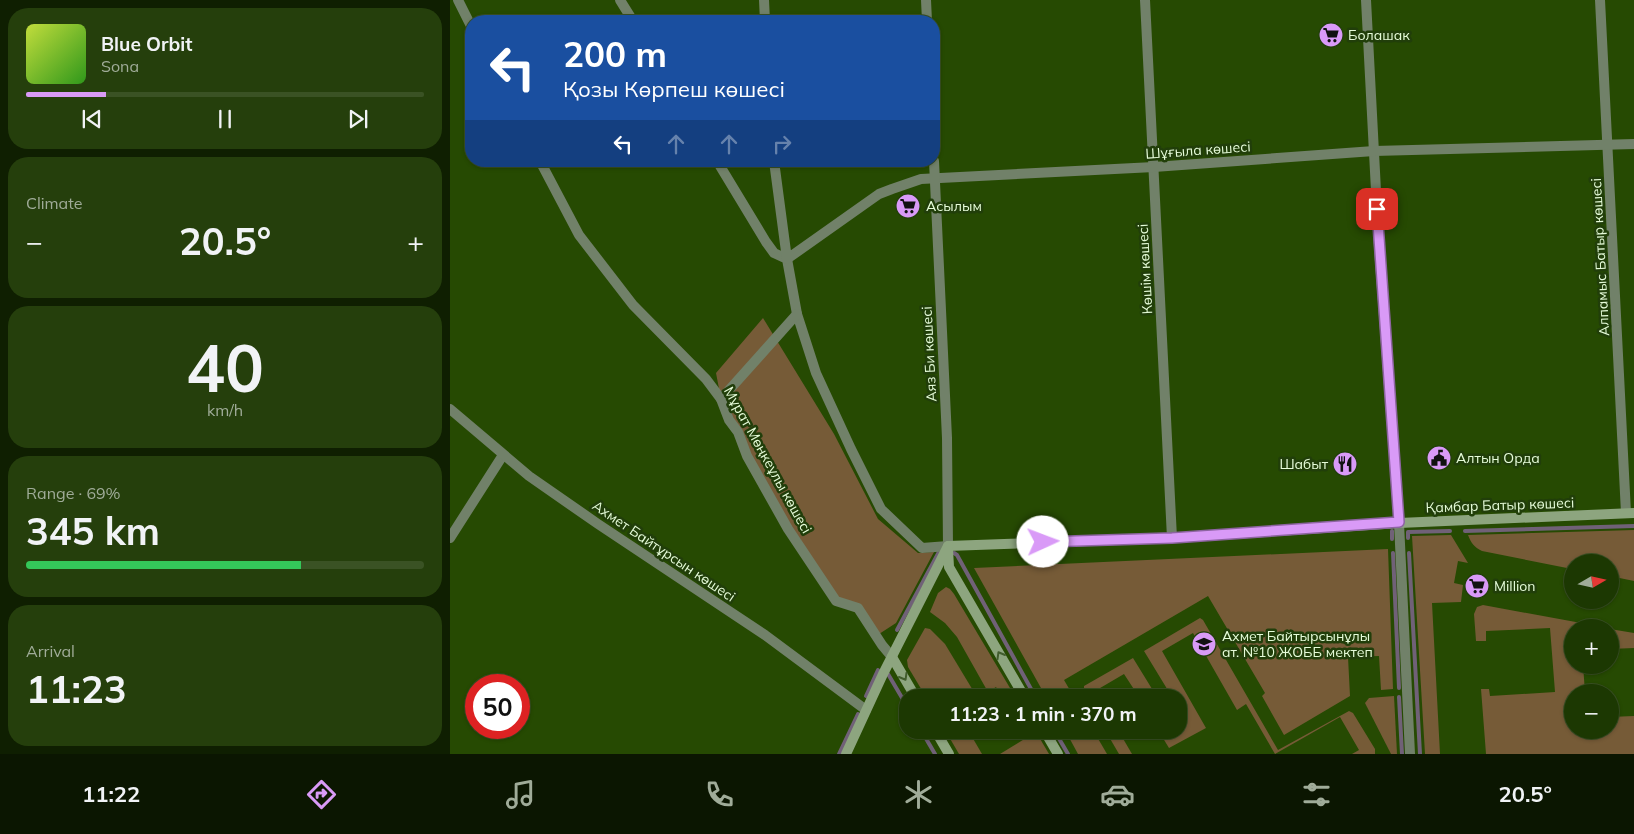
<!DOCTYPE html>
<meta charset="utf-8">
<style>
:root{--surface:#1c3802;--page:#253f0c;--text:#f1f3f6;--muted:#a0ac99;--line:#3a5224;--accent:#d99af7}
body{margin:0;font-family:Mulish,sans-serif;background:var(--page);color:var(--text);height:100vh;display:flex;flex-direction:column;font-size:19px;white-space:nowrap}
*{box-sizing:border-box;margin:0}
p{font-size:16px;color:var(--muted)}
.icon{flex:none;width:28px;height:28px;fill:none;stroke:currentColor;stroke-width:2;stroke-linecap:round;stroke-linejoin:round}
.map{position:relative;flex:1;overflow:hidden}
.panel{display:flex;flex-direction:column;gap:8px;padding:8px;background:#0f1f01;width:450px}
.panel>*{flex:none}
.top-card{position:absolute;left:15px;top:15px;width:475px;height:152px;border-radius:20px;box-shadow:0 1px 4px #0004,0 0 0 1px var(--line);background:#1a4fa0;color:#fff;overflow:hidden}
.needle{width:32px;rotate:81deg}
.controls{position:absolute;left:1114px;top:554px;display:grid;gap:10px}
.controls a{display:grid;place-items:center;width:55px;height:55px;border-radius:50%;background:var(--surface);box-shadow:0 1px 4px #0004,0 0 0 1px var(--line);font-size:25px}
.speed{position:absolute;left:15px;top:674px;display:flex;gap:10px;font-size:25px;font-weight:700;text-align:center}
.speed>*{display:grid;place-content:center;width:65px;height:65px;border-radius:50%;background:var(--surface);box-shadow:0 1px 4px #0004,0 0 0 1px var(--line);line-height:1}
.speed .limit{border:8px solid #d22;background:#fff;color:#111}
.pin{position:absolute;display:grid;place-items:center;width:42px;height:42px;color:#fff;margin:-21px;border-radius:10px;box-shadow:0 2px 8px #0006}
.me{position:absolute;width:55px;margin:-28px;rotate:88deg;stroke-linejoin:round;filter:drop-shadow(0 0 4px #0008)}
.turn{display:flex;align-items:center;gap:18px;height:105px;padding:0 15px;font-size:22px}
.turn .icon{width:65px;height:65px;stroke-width:2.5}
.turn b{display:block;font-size:35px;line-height:42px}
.lanes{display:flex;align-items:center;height:48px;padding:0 15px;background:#0003;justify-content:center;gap:25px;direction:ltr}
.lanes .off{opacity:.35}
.big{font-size:38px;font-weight:700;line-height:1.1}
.panel .tile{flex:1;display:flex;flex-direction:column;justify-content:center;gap:8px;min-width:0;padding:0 18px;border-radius:20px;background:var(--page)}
.panel .dial{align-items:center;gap:0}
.dial b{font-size:65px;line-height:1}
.song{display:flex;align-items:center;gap:15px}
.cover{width:60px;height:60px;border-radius:8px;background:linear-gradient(135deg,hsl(70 70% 55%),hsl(110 70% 35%))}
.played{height:5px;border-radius:2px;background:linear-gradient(90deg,var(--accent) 20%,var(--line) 20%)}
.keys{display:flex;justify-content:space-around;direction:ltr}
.heat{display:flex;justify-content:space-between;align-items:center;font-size:28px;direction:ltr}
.charge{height:8px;border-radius:4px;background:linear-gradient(90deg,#34c759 69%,var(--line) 0)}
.trip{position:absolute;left:449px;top:689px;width:288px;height:50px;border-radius:20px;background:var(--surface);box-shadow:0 1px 4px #0004,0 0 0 1px var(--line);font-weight:700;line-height:50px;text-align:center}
.menu{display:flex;height:80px;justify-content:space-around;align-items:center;background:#0b1601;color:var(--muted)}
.menu .icon{width:35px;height:35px}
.menu .selected{color:var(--accent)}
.menu b{font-size:22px;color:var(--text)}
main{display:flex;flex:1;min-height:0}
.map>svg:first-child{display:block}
.green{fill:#765b37}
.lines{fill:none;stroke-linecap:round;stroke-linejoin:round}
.stream{stroke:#706177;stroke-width:4}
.minor{stroke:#718169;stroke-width:10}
.tertiary{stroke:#718169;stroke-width:10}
.secondary{stroke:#8da57f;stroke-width:10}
.oneway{stroke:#415d2d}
.route-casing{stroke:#8d64a1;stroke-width:12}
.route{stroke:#d99af7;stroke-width:9}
.labels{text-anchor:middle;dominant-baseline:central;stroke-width:5;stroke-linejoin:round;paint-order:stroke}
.poi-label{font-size:14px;fill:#e6fcd9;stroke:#213e0a;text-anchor:start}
.street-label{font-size:14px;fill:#e6fcd9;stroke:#213e0a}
</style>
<main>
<section class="panel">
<div class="tile">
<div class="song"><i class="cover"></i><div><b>Blue Orbit</b><p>Sona</p></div></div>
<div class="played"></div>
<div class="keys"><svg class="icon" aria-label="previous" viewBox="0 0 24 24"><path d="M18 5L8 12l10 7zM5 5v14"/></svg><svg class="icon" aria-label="pause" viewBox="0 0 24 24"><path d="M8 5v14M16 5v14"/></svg><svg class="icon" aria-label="next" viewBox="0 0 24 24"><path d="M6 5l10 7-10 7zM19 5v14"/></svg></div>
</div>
<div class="tile"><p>Climate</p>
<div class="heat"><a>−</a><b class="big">20.5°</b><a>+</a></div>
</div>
<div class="tile dial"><b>40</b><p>km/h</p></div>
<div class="tile"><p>Range · 69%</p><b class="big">345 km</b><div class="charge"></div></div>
<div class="tile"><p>Arrival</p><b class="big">11:23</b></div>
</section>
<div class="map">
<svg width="1184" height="754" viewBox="0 0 1184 754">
<rect width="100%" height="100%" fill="#264a02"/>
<g class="green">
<polygon points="313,318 384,434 428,519 468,553 484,552 446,623 426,636 408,609 386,601 338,529 271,399 266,373"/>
<path d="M1184,530V581L1160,576V562H1122V569L1032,551C1024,547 1021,543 1018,535Z"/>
<polygon points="1001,535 1018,563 1008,561 1004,583 1013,585 1011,602 982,603 990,754 975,754 962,536"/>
<polygon points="938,549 943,689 931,690 929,656 898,657 900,696 834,735 812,696 815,693 758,596 614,680 624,697 596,697 524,568"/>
<polygon points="496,587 500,589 504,594 560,688 551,696 546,687 538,692 507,637 495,623 480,612 488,593"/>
<polygon points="1033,605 1153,627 1122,628 1122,665 1133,665 1135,692 1122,692 1122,730 1160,730 1160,717 1184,716 1184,754 1036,754 1031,689 1039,689 1040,696 1105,692 1100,628 1036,631 1036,641 1026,641 1024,614 1027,607"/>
<polygon points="750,618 753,620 828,750 899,711 903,713 925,749 925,754 902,754 909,750 890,717 825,754 796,704 787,710 743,633 712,651 756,728 719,748 708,730 728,730 728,722 734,718 728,707 728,698 722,697 694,651"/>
<polygon points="475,628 480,629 495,644 527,697 476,697 458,667 457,660"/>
<polygon points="1160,629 1184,633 1184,648 1160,649"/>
<polygon points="683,658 707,697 689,697 674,674 645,691 649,697 637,697 634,692 634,686"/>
<polygon points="944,696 947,754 941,754 915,703 919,698"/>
<polygon points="495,730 518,730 532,754 509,754"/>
<polygon points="615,730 643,730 657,754 628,754"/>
<polygon points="655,730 668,730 682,754 669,754"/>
<polygon points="589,737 599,754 550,754 576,738"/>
</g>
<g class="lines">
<g class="stream">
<polyline points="942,531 942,539"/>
<polyline points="1015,531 1184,526"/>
<polyline points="958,538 958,532 1000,531"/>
<polyline points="504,553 507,555 586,698"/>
<polyline points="943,553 949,688"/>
<polyline points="959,553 970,754"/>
<polyline points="447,630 490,550"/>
<polyline points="438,674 458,708"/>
<polyline points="416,696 428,670"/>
<polyline points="949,697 952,754"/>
<polyline points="471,730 485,754"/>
<polyline points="604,730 618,754"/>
<polyline points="389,754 408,714"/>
</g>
<g class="minor">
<polyline points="8,0 21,26"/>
<polyline points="170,0 183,21"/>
<polyline points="314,0 315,21"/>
<polyline points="695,0 722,538"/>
<polyline points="916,0 929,248 949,523 960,754"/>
<polyline points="1150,0 1176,513"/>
<polyline points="90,161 129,235 183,305 256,379 271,399 279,420 288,432 297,456 338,529 386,601 408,608 432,645 442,657"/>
<polyline points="267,161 316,242 324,253 337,259 347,314 366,373 401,449 431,509 472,548 498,546"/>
<polyline points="324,161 337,259 429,194 442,189 471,179 704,167 924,151 1184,144"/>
<polyline points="271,399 347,314"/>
<polyline points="0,538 53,455"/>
</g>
<g class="tertiary">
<polyline points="476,0 477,21"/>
<polyline points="484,161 497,438 498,546"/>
<polyline points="0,409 79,476 148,524 315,635 416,710"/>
</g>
<g class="secondary">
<polyline points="498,546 722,538 949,523 1184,513"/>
<polyline points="498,549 499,567 575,698"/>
<polyline points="442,657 466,698"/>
<polyline points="485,730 499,754"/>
<polyline points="594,730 608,754"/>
<polyline points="396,754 433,674 498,546"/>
</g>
</g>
<defs><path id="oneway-chevron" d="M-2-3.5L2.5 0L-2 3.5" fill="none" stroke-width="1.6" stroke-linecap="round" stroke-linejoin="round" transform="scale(1.25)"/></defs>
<g class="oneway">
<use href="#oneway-chevron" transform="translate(550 655) rotate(-120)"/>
<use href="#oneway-chevron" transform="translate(454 677) rotate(60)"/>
</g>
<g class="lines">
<defs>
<polyline id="route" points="593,542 722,538 949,522 927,209"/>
</defs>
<use href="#route" class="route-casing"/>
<use href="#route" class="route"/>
</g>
<defs>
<symbol id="supermarket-disc" viewBox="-11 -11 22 22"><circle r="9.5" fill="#d99af7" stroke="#213e0a"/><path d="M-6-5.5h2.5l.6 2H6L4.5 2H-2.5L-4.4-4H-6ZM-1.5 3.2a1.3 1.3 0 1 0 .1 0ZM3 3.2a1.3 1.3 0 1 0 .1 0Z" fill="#111"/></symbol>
<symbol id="civic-disc" viewBox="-11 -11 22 22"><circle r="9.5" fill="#d99af7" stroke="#213e0a"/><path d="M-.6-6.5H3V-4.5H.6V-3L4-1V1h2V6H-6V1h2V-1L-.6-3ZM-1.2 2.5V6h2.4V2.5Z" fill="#111"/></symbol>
<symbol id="restaurant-disc" viewBox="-11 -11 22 22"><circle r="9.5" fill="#d99af7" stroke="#213e0a"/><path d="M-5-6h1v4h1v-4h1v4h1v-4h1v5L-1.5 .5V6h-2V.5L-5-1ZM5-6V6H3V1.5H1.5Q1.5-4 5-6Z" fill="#111"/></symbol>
<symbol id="school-disc" viewBox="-11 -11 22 22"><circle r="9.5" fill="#d99af7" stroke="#213e0a"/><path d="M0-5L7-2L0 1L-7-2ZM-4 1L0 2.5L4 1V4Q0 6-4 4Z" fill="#111"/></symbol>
</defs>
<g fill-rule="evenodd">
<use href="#supermarket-disc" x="867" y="21" width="28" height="28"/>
<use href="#supermarket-disc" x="444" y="192" width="28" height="28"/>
<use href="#civic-disc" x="975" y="444" width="28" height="28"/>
<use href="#restaurant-disc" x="881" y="450" width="28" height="28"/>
<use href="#supermarket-disc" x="1013" y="572" width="28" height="28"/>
<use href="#school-disc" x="740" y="630" width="28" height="28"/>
</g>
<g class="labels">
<g class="poi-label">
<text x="898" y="35">Болашак</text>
<text x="476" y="206">Асылым</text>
<text x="1006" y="458">Алтын Орда</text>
<text x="878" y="464" text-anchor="end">Шабыт</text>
<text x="1044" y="586">Million</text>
<text x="772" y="636">Ахмет Байтырсынұлы<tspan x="772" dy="16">ат. №10 ЖОББ мектеп</tspan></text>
</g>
<g class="street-label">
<text transform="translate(748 150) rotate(-4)">Шұғыла көшесі</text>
<text transform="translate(1150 257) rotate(-93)">Алпамыс Батыр көшесі</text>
<text transform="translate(695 269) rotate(-93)">Көшім көшесі</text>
<text transform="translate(479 354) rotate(-93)">Аяз Би көшесі</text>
<text transform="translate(318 460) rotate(61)">Мұрат Мөңкеұлы көшесі</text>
<text transform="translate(1050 505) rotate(-2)">Қамбар Батыр көшесі</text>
<text transform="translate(214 551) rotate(34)">Ахмет Байтұрсын көшесі</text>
</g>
</g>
</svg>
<div class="controls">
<a><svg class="needle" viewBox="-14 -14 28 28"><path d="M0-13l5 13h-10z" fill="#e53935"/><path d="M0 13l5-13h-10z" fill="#a0ac99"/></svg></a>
<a>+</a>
<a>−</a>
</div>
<div class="speed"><div class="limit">50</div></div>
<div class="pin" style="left:927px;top:209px;background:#d93025"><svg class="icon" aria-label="arrive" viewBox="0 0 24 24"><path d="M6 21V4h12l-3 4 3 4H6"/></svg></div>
<svg class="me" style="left:593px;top:542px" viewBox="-20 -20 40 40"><circle r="19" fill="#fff"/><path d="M0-13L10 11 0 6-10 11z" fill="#d99af7"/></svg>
<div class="trip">11:23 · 1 min · 370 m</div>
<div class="top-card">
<div class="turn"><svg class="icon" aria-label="left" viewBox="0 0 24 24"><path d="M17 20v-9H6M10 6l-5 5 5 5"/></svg><div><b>200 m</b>Қозы Көрпеш көшесі</div></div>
<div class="lanes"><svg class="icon" aria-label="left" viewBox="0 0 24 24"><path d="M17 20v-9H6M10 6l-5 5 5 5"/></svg><svg class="icon off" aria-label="ahead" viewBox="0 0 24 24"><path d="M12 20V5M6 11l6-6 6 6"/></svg><svg class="icon off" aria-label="ahead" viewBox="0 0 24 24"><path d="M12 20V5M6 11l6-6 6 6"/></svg><svg class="icon off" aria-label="right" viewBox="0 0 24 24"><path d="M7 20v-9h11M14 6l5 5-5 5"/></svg></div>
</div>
</div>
</main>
<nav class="menu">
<b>11:22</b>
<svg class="icon selected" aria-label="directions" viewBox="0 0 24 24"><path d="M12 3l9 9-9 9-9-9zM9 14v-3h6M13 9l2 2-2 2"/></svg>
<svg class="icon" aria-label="music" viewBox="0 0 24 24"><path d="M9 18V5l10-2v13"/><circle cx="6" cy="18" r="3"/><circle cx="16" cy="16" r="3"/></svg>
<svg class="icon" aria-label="phone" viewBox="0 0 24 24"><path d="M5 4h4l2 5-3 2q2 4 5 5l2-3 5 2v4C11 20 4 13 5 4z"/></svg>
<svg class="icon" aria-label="climate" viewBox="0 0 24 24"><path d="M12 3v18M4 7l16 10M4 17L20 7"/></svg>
<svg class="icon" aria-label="car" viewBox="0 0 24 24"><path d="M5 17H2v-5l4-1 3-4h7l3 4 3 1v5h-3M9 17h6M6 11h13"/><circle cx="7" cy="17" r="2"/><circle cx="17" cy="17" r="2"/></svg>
<svg class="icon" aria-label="filters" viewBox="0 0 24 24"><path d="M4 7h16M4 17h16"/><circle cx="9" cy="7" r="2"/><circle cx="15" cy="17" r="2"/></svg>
<b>20.5°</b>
</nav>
